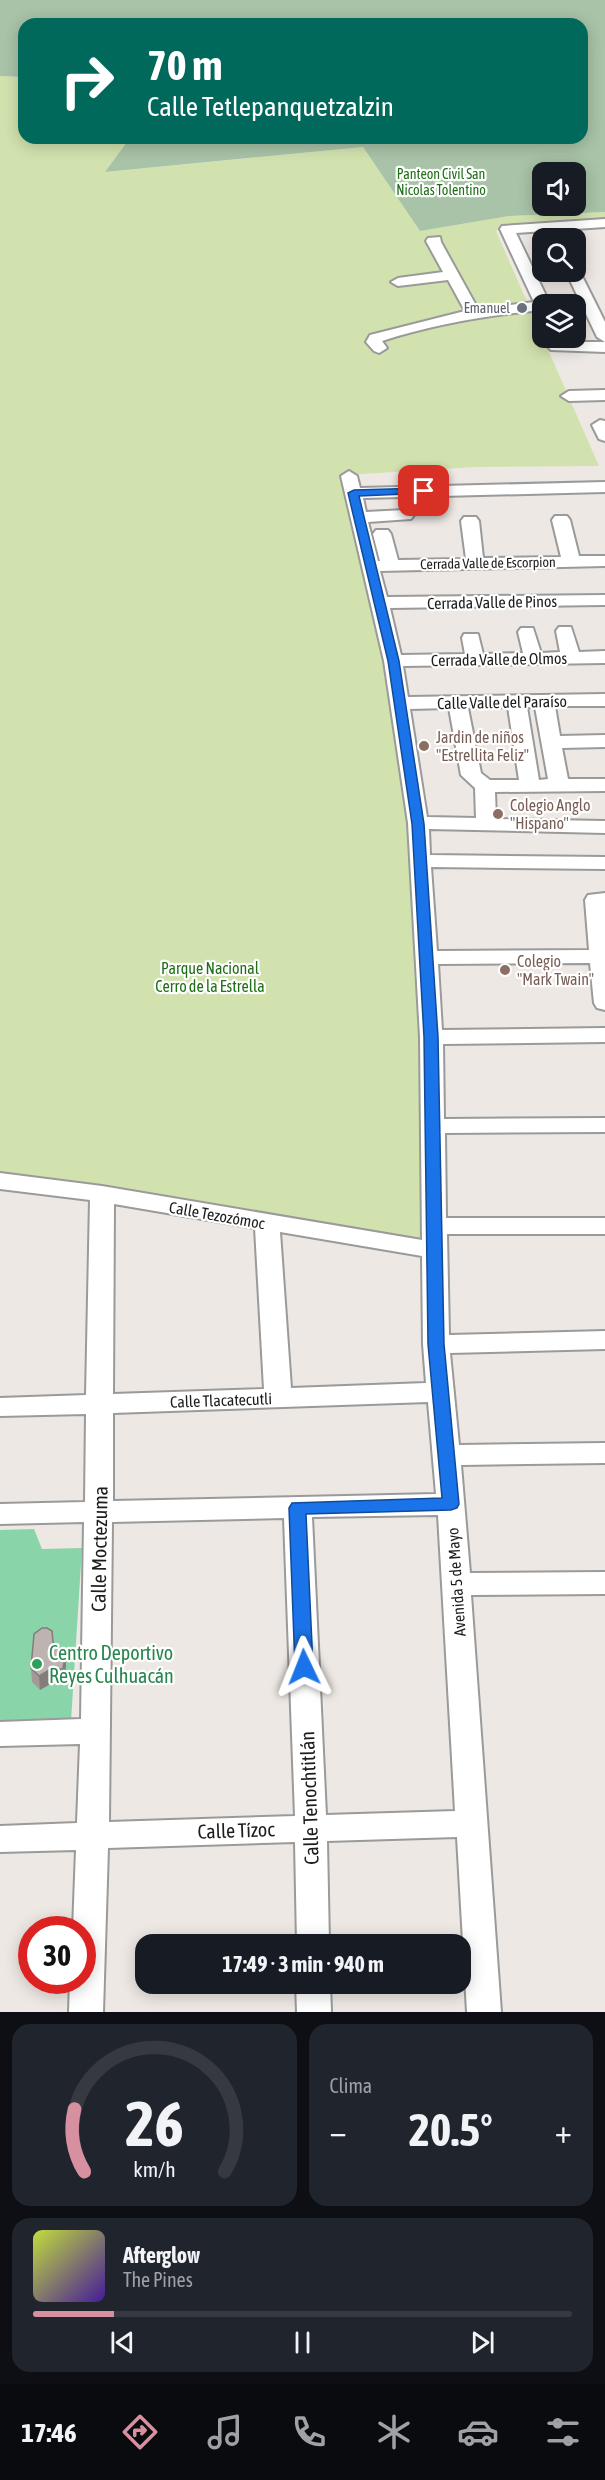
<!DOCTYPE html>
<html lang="es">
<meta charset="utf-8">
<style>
:root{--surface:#171b24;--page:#20242c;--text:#f1f3f6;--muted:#9ea1a6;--line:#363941;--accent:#d6909f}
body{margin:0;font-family:"Asap Condensed",sans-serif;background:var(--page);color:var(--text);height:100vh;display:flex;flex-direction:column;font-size:22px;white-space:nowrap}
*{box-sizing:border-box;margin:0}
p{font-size:20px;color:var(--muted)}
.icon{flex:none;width:33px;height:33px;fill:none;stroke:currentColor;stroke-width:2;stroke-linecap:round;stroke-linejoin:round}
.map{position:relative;height:2012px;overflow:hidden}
.sheet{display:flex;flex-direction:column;gap:12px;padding:12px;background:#0d0f14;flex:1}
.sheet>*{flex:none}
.banner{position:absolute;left:18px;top:18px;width:570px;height:126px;border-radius:18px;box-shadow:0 3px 15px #0003;background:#00695c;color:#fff;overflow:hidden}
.controls{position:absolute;left:532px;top:162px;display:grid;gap:12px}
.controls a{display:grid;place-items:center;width:54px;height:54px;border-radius:12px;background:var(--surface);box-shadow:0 3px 15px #0003;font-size:30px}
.speed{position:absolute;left:18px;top:1916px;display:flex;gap:12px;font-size:30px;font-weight:700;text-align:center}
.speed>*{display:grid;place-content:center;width:78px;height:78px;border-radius:50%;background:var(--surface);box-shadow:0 3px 15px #0003;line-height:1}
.speed .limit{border:9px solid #d22;background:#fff;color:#111}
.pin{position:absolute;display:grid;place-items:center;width:51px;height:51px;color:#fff;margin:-26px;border-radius:12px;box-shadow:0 3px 9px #0006}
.me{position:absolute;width:66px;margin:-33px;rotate:358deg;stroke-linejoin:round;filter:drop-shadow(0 0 4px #0008)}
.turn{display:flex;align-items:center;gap:21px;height:126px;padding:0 30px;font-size:27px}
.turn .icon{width:78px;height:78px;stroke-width:2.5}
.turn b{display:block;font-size:42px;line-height:51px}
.big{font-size:45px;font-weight:700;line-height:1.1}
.sheet .card{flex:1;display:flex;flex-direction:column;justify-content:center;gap:9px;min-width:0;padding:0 21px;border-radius:18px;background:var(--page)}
.sheet .dial{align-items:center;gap:0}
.dial svg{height:156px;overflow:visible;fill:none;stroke:var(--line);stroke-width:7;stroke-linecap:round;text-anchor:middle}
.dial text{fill:var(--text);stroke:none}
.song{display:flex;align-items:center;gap:18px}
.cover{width:72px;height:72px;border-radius:9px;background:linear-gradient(135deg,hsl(70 70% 55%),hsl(260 70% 35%))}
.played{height:6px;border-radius:3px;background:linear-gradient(90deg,var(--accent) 15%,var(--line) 15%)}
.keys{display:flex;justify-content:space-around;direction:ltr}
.heat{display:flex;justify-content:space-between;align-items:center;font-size:33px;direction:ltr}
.sheet .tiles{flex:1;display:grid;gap:12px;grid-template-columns:1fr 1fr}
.card:last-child{grid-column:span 2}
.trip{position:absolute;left:135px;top:1934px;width:336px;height:60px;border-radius:18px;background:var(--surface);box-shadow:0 3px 15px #0003;font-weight:700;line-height:60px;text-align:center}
.menu{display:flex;height:96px;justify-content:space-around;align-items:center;background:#090b0e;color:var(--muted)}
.menu .icon{width:42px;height:42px}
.menu .selected{color:var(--accent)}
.menu b{font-size:27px;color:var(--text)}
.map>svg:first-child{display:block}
.grass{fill:#d1e2ae}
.cemetery{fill:#a8c3a7;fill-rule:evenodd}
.pitch{fill:#8ad4a9}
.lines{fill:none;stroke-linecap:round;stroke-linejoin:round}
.minor-casing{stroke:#9a9a9a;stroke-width:4}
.minor{fill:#fff;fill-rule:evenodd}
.wall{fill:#a39a98}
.shaded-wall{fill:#847d7c}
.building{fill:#bdb3b1;stroke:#847d7c;stroke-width:1.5}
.route{fill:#1a73e8;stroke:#114b97;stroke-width:1.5}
.worship-dot{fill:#6b7280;stroke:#fff;stroke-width:2}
.education-dot{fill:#8d6e63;stroke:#fff;stroke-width:2}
.leisure-dot{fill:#2e9e5b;stroke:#fff;stroke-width:2}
.labels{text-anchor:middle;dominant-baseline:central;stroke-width:4.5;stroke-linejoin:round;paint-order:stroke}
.far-park-label{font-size:14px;fill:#206e17;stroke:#fff}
.far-worship-label{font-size:14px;fill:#5b616d;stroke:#fff;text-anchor:end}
.far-street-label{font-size:14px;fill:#1d1d1d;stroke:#fff}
.street-label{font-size:16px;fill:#1d1d1d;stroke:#fff}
.education-label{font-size:16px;fill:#785e54;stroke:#fff;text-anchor:start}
.park-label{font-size:16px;fill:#206e17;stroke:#fff}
.near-street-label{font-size:20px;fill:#1d1d1d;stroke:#fff}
.near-leisure-label{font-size:20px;fill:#27864d;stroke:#fff;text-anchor:start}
</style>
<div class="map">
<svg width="605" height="2012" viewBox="0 0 605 2012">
<rect width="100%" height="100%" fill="#ede8e3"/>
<polygon class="grass" points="0,76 24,77 24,138 130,138 106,172 363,147 420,231 509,216 605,212 605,222 503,227 496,231 599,466 474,467 346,475 386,662 416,824 430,1247 0,1173"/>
<path class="cemetery" d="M0,0H605V212L509,216L420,231L363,147L105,172L130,138H582V24H24V77L0,76ZM543,172H576V206H543Z"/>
<polygon class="pitch" points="34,1529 42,1549 82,1548 71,1721 0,1723 0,1530"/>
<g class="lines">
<defs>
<g id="minor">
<path d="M605,219V227L516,233L550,304H543V310C488,315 435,324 382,341L387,348L379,353L374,351L366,342L370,335L465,311L448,280L398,286L391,282L398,278L443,272L426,241L428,238L440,237L441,242L478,309L534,302L500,229L502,226Z"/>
<polygon points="576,268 580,272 605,322 605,342 597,337 566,272 576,272"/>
<polygon points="556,342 605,342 605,352 551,350 548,347 551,344"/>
<polygon points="605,390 605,400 569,401 561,396 569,391"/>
<polygon points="600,420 605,421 605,441 599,439 592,425"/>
<path d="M349,471L357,476L360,488L605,482V492L363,498L366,512L405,510L411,511L414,515L411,519L368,522L378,561H380L373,534L376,530H388L391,534L398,560L466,559L461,521L464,517H476L479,521L483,558L561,557L552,520L555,516H567L570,520L579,556H605V566L380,571L387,597L605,595V605L390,608L401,655L465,654L462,638L464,634H478L483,654L523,653L518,632L521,628H533L541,653L560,652L556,631L559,627H571L579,652L605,651V663L403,666L408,697L605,694V706H555L560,736L605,735V747L562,748L568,779H605V791L495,792L496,819L605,821V833L429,829L430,855L605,857V869L431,867L437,951L589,950L585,900L588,895L605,893V1010L597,1008L594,1003L590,963L438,964L442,1030L605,1028V1042L443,1044L444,1119L605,1118V1132L445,1133L446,1218H605V1234H447L449,1335L605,1331V1349L450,1353L459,1445L605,1443V1463L461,1465L470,1573L605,1572V1594L471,1595L501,2012H467L457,1837L327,1841L329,1944H297L295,1842L108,1848L103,2012H69L70,1980H82V1929H73L76,1850L0,1852V1826L77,1823L80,1744L0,1746V1722L81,1719L84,1522L0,1524V1504L85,1502L86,1414L0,1416V1398L86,1395L90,1200L0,1189V1173L102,1186L422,1240L420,1037L408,823L384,661L341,476ZM508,707L519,780H490L481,773L468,708ZM527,707H535L548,779L539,780ZM449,708L461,775L475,788L476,818L427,817L410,709ZM114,1204L255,1228L264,1389L113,1394ZM280,1232L422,1256L423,1344L426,1383L291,1388ZM428,1402L436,1494L113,1501V1413ZM438,1515L455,1811L326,1815L312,1517ZM284,1518L295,1816L109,1822L112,1522Z"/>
<polygon points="296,1983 330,1983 331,2012 297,2012"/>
</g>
</defs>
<use href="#minor" class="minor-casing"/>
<use href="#minor" class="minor"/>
</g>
<polygon class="wall" points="65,1651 66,1665 64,1683 52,1683 40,1690 32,1682 31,1668"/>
<g class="shaded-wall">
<polygon points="65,1651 66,1665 64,1683 63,1669"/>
<polygon points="51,1669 52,1683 40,1690 39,1676"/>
</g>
<polygon class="building" points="42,1628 47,1628 52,1631 53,1642 65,1651 63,1669 51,1669 39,1676 31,1668 34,1634"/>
<polygon class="route" points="424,488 428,489 428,493 359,496 399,661 424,824 438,1037 444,1344 459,1504 457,1508 451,1510 306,1514 313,1667 311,1672 304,1674 298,1672 295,1667 289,1508 292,1503 442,1498 428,1344 424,1037 412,824 388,661 348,493 354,490"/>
<circle class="worship-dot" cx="522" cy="308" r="6"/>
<g class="education-dot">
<circle cx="424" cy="746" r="6"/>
<circle cx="498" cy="814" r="6"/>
<circle cx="505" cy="970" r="6"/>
</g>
<circle class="leisure-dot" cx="37" cy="1664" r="6"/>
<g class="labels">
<g class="far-park-label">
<text x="441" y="174">Panteon Civil San<tspan x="441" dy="16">Nicolas Tolentino</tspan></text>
</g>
<g class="far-worship-label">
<text x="510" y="308">Emanuel</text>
</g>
<g class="far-street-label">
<text transform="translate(488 563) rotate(-1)">Cerrada Valle de Escorpion</text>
</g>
<g class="street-label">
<text transform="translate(492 602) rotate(-1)">Cerrada Valle de Pinos</text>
<text transform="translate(499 659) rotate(-1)">Cerrada Valle de Olmos</text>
<text transform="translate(502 702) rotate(-1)">Calle Valle del Paraíso</text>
<text transform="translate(217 1215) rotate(10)">Calle Tezozómoc</text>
<text transform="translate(221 1400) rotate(-2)">Calle Tlacatecutli</text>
<text transform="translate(456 1582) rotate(-94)">Avenida 5 de Mayo</text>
</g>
<g class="education-label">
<text x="436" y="737">Jardin de niños<tspan x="436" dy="18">"Estrellita Feliz"</tspan></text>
<text x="510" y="805">Colegio Anglo<tspan x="510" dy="18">"Hispano"</tspan></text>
<text x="517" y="961">Colegio<tspan x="517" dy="18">"Mark Twain"</tspan></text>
</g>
<g class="park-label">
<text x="210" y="968">Parque Nacional<tspan x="210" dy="18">Cerro de la Estrella</tspan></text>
</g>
<g class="near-street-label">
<text transform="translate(99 1549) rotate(-89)">Calle Moctezuma</text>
<text transform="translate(309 1798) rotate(-92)">Calle Tenochtitlán</text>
<text transform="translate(236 1830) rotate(-2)">Calle Tízoc</text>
</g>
<g class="near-leisure-label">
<text x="49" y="1652">Centro Deportivo<tspan x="49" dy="23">Reyes Culhuacán</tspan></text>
</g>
</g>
</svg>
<div class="controls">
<a><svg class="icon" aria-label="sound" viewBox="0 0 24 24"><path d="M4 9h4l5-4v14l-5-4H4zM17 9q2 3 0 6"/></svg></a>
<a><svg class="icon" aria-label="search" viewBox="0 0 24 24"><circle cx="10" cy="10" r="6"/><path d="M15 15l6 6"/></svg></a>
<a><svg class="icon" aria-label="layers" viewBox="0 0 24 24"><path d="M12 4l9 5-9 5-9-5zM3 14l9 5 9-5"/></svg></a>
</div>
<div class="speed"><div class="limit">30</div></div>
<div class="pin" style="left:424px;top:491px;background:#d93025"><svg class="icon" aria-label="arrive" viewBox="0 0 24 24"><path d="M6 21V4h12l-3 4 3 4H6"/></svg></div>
<svg class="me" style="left:304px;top:1667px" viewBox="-20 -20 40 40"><path d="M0-17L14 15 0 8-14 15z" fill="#1a73e8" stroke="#fff" stroke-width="4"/></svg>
<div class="trip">17:49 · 3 min · 940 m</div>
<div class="banner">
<div class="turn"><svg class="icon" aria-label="right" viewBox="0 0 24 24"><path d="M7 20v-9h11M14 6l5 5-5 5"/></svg><div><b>70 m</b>Calle Tetlepanquetzalzin</div></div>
</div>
</div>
<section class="sheet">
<div class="tiles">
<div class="card dial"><svg viewBox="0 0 100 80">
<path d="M14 69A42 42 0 1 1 86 69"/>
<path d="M14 69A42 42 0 0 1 9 37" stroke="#d6909f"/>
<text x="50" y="56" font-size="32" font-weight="700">26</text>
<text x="50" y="72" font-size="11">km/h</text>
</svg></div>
<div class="card"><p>Clima</p>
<div class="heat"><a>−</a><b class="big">20.5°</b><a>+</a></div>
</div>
<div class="card">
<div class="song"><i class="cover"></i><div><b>Afterglow</b><p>The Pines</p></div></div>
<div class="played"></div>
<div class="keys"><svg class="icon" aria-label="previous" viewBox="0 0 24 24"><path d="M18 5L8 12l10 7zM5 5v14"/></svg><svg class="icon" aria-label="pause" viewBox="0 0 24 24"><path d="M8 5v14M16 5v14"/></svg><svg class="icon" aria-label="next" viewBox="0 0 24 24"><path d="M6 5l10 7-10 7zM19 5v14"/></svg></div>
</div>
</div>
</section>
<nav class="menu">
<b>17:46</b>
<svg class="icon selected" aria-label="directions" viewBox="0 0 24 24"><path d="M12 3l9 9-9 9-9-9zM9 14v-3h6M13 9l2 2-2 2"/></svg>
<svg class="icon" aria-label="music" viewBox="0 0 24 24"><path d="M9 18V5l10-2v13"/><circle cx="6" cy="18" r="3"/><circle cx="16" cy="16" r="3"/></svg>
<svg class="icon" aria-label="phone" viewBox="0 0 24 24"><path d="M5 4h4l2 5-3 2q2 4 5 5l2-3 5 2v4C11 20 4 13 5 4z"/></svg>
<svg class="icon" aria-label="climate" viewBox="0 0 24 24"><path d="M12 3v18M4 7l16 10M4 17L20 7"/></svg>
<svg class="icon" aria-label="car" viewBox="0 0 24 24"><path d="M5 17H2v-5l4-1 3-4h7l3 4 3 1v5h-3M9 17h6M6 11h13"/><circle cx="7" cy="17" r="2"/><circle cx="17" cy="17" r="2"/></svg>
<svg class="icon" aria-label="filters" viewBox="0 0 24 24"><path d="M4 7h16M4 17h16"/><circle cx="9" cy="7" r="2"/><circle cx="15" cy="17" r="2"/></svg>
</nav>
